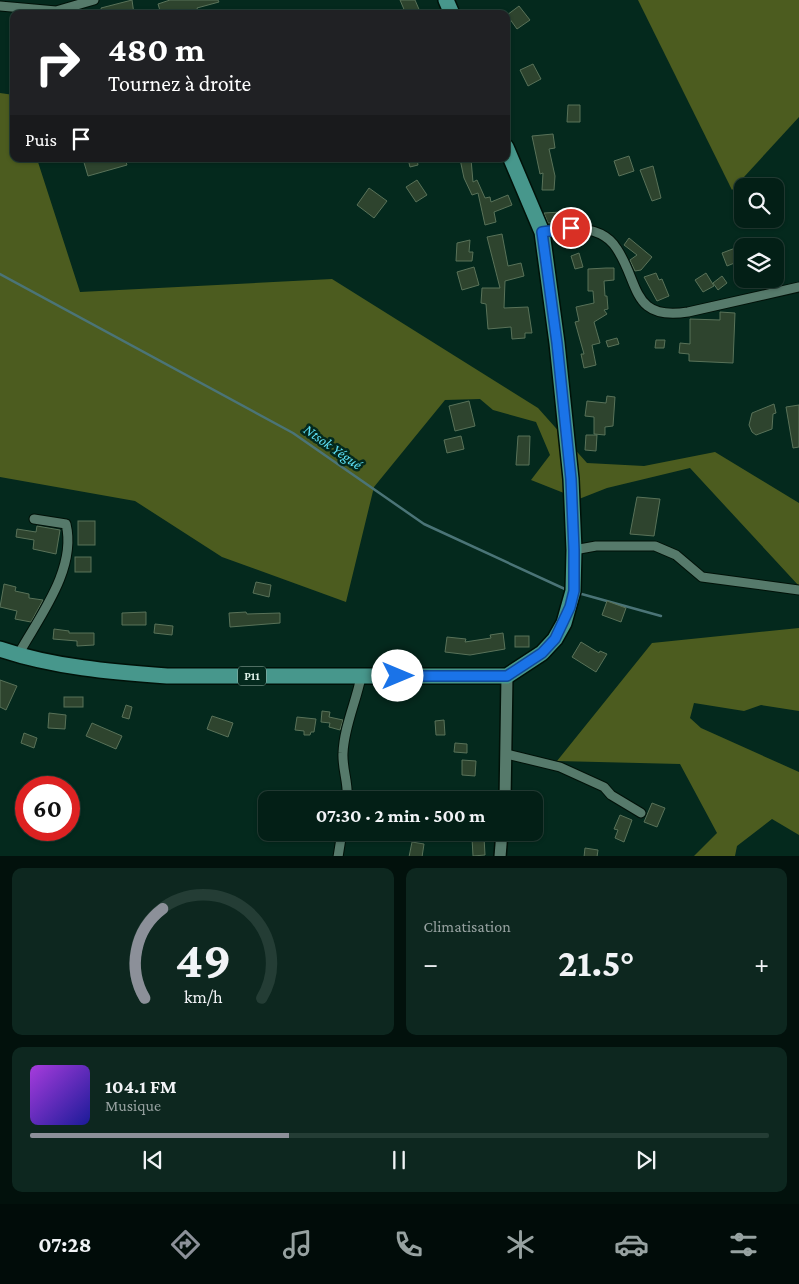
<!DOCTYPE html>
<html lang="fr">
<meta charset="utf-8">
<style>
:root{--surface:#031f16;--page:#0d271f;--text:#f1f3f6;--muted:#97a2a1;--line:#243d35;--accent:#8c9099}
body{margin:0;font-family:"Crimson Pro",serif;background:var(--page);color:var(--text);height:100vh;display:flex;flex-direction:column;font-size:19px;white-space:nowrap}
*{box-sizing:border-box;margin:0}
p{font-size:16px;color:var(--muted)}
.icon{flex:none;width:28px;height:28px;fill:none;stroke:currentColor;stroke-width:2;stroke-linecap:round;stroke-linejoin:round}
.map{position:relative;height:856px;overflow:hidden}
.sheet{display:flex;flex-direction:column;gap:12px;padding:12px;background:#02110c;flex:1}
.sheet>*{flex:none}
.top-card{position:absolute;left:10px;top:10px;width:500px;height:152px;border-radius:10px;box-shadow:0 1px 4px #0004,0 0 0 1px var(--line);background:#202124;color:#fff;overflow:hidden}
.buttons{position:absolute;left:734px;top:178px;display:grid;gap:10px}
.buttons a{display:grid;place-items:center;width:50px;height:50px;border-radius:10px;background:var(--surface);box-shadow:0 1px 4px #0004,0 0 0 1px var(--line);font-size:25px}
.speed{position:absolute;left:15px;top:776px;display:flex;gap:10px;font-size:25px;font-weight:700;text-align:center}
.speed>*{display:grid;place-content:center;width:65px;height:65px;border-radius:50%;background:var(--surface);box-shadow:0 1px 4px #0004,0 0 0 1px var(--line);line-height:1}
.speed .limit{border:8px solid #d22;background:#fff;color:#111}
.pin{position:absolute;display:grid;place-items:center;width:42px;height:42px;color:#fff;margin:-21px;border:2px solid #fff;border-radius:50%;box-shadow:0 1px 5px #0007}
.me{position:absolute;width:55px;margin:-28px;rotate:90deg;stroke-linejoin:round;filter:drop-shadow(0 0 4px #0008)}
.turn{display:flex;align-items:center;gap:18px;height:105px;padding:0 15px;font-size:22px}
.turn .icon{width:65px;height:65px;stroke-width:2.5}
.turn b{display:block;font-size:35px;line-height:42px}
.then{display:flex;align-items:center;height:48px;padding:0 15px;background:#0003;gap:10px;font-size:19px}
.big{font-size:38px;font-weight:700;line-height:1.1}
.sheet .widget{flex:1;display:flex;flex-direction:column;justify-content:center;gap:8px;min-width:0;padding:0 18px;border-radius:10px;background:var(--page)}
.sheet .dial{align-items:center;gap:0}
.dial svg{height:130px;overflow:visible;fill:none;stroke:var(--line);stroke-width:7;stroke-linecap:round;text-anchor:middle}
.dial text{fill:var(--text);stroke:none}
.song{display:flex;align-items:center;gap:15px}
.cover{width:60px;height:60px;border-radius:8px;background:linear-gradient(135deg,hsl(280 70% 55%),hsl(240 70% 35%))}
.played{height:5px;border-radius:2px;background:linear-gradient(90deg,var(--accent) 35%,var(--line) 35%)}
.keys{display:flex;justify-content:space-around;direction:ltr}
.heat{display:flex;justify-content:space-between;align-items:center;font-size:28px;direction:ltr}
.sheet .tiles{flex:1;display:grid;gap:12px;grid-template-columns:1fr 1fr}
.widget:last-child{grid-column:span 2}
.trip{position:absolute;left:258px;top:791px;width:285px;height:50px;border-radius:10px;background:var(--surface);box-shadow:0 1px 4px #0004,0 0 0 1px var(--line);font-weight:700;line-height:50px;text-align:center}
.tab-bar{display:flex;height:80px;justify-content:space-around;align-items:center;background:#010c09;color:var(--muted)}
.tab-bar .icon{width:35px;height:35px}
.tab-bar .selected{color:var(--accent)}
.tab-bar b{font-size:22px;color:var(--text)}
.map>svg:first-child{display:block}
.forest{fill:#4c5c1f}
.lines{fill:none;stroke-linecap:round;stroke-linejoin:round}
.stream{stroke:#4b7477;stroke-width:2.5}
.building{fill:#2e442e;stroke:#597259}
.minor-casing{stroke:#001108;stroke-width:11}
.tertiary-casing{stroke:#001108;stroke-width:14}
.primary-casing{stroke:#001108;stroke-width:18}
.minor{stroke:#567a6b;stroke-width:9}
.tertiary{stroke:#567a6b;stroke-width:11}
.primary{stroke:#47978c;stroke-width:15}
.route-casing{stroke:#114b97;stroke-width:12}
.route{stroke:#1a73e8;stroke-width:9}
.labels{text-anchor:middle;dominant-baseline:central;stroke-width:5;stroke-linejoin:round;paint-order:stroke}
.shield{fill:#04291d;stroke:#9db5ab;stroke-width:1}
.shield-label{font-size:12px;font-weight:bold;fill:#def1e8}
.water-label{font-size:15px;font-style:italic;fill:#5cdff5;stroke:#04291d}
</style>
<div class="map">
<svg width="799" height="857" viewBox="0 0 799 857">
<rect width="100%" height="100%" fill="#04291d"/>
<g class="forest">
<polygon points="638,0 799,0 799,117 732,190"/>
<polygon points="0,93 14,95 14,159 37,159 80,292 332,279 538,408 587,463 644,466 715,452 799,503 799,586 690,468 607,488 579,499 531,480 550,455 536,422 493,410 480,399 445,400 374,487 346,602 222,557 135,501 0,477"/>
<polygon points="799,628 799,711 761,705 744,711 694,703 690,718 701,728 799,772 799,835 772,819 737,846 735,856 694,856 717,833 680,764 557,761 652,643"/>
</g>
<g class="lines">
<g class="stream">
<polyline points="0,274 293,433 424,524 567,590"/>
<polyline points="578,593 661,616"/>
</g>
</g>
<g class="building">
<polygon points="132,0 134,14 102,14 101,8"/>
<polygon points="170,0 218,0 219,2 197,8 199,14 192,14 192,11 181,14 161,14 158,4"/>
<polygon points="400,0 415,0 421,14 406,14"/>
<polygon points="519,6 530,20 517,29 507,15"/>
<polygon points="533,64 541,79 528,86 520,70"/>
<polygon points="568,105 580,105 580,122 567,122"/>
<polygon points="553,134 555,148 549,149 555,176 554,190 542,190 543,173 540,174 532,136"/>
<polygon points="629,156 634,171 619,176 614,161"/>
<polygon points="83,159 125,159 127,165 88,176"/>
<polygon points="408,159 417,159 418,165 410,167"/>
<polygon points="460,159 471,159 473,182 477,180 485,198 490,197 491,202 508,195 512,205 494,212 496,222 485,225 478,193 472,195 464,178"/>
<polygon points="653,166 661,198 652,201 640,170"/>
<polygon points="417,180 427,195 416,202 406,187"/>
<polygon points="369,188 387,201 374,218 357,205"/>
<polygon points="561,212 562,222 548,223 544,213"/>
<polygon points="502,234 508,266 521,263 524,276 505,281 504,308 528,307 532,333 525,333 525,338 512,339 511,327 488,329 486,304 481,303 482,288 500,288 487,237"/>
<polygon points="629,238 652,257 641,270 635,271 630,260 637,255 624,245"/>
<polygon points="470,240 469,252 473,252 472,261 456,261 457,243"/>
<polygon points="738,247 742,260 727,266 722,253"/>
<polygon points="579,253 583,267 575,269 571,256"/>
<polygon points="474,267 479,285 462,290 457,272"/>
<polygon points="606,268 614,268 614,280 604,281 605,296 607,296 608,309 604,310 607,314 594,322 600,343 592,345 596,365 584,368 581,354 584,354 575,322 579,321 576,307 594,303 593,291 588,291 588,269"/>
<polygon points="656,273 659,280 662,279 669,296 657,301 644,277"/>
<polygon points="706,273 714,286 703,292 695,280"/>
<polygon points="722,276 727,283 718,290 713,283"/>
<polygon points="720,312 735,313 733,363 689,361 689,354 679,353 680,343 690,344 690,319 720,320"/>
<polygon points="617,338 619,344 608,347 606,341"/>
<polygon points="656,340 665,340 664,348 655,348"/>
<polygon points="607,396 615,397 613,426 605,427 605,435 594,434 594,417 585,416 587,401 606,403"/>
<polygon points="469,401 475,426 455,431 449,406"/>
<polygon points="774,404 776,413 773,414 772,429 756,435 752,432 749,425 752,413"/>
<polygon points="799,405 799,447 793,448 786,407"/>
<polygon points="586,435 597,435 596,451 585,450"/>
<polygon points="461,436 464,449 447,453 444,440"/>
<polygon points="518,436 530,436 529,465 516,465"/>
<polygon points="637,497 660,499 654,536 630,534"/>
<rect x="78" y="521" width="17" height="24"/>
<polygon points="37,526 60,530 56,554 33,549 34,540 16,537 17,529 36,532"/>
<rect x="75" y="557" width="16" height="15"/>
<polygon points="256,582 271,585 269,597 253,593"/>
<polygon points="4,584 16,587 15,591 29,594 29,598 43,600 31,622 15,619 17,611 0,607"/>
<polygon points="607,601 626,608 621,622 602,615"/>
<polygon points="146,612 146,625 122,625 122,613"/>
<polygon points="246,612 247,614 280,613 280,623 230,627 229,613"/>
<polygon points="155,624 173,626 172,635 154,633"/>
<polygon points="54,629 69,631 69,633 94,633 94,645 77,646 77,641 53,639"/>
<polygon points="503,633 505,649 470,655 445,652 447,637 466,639 465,642 491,638 490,635"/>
<rect x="515" y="636" width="14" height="11"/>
<polygon points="581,642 599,653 600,651 607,654 596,672 572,657"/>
<polygon points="0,680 17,686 6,710 0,707"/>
<rect x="64" y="697" width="19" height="10"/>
<polygon points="126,705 132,707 129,719 122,717"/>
<polygon points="322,711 330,712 329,717 343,720 340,730 329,727 330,723 321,722"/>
<polygon points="49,713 66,715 65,729 48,728"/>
<polygon points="212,716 233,723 228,737 207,729"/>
<polygon points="297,717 316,719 314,732 311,732 310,735 304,735 304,731 295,730"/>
<polygon points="444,720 445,735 436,735 435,721"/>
<polygon points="92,723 122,736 116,749 86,736"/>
<polygon points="24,733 37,738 34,748 21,743"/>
<polygon points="455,743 467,744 467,753 454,752"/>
<polygon points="462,760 476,761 475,776 462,775"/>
<polygon points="652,803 665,808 657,827 644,822"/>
<polygon points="620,815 632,820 624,842 615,838 618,830 614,829"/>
<polygon points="484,837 485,855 473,856 472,838"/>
<polygon points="412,842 424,844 422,857 409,857"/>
<polygon points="585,848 598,850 597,857 584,857"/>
</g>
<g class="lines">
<defs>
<g id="minor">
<polyline points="0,6 56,11 94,0"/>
<path d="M542,232C566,227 602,224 617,249C640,284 631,321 688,312L799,287"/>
<polyline points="574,550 596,546 655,546 676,555 702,577 799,590"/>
<path d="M18,655C39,617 77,569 66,524L34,519"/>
<polyline points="507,754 560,767 604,787 611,795 641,813"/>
<path d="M347,800C349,784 342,769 343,753C344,727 356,702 361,677"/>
<polyline points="338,857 342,832"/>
</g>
<g id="tertiary">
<polyline points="505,800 507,676"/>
<polyline points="500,857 502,832"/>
</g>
<g id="primary">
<polyline points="446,0 452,14"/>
<path d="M0,649C53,667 112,672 167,676H507L542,653L555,639L564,623L573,591L574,550L571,479L557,343L542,232L506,147"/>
</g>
</defs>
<use href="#minor" class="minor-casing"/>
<use href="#tertiary" class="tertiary-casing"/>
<use href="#primary" class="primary-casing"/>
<use href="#minor" class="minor"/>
<use href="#tertiary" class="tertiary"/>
<use href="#primary" class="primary"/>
</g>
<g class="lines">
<defs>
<polyline id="route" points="398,676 507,676 542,653 555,639 570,607 574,591 574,550 571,479 557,343 542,232 571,228"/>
</defs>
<use href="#route" class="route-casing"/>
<use href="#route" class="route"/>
</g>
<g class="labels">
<rect class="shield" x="238" y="666.5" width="28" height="19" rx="4"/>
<g class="shield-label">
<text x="252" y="676">P11</text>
</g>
<g class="water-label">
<text transform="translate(333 447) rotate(35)">Ntsok Yégué</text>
</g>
</g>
</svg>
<div class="buttons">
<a><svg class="icon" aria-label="search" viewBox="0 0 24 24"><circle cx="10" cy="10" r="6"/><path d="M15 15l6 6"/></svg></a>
<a><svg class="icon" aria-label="layers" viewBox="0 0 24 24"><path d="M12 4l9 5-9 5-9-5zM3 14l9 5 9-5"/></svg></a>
</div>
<div class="speed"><div class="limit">60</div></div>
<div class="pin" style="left:571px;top:228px;background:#d93025"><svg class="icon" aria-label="arrive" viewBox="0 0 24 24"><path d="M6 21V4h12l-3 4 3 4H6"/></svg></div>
<svg class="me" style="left:398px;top:676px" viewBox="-20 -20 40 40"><circle r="19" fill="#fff"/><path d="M0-13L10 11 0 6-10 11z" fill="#1a73e8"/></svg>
<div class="trip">07:30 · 2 min · 500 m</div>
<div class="top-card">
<div class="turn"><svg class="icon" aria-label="right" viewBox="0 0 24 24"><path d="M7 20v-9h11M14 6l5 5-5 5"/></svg><div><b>480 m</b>Tournez à droite</div></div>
<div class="then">Puis<svg class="icon" aria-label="arrive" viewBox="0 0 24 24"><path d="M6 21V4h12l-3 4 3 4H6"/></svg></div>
</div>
</div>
<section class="sheet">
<div class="tiles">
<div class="widget dial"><svg viewBox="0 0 100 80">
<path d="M14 69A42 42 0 1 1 86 69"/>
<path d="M14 69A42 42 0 0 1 25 14" stroke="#8c9099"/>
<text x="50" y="56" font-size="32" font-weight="700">49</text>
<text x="50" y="72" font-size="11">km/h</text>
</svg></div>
<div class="widget"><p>Climatisation</p>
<div class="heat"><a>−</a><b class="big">21.5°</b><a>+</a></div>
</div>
<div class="widget">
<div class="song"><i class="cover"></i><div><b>104.1 FM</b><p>Musique</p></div></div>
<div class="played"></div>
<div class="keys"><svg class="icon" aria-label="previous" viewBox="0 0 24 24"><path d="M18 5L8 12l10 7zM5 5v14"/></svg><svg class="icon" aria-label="pause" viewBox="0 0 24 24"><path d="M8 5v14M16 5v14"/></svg><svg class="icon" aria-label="next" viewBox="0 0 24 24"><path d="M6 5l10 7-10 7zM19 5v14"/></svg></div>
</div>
</div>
</section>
<nav class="tab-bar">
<b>07:28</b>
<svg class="icon selected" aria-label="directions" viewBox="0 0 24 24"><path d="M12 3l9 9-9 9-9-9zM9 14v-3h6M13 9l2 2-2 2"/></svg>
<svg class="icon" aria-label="music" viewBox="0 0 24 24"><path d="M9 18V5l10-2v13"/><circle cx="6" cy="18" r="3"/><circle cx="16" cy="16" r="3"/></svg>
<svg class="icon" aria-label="phone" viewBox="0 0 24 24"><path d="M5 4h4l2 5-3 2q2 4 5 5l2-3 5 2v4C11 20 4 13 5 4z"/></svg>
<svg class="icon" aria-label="climate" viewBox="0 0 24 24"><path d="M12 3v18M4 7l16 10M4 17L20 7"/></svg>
<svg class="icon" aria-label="car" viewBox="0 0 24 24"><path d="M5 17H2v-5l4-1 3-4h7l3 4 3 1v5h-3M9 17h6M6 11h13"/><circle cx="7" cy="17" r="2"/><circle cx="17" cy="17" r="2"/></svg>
<svg class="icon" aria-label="filters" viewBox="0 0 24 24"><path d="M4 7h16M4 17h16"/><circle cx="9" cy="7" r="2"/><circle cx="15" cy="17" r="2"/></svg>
</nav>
